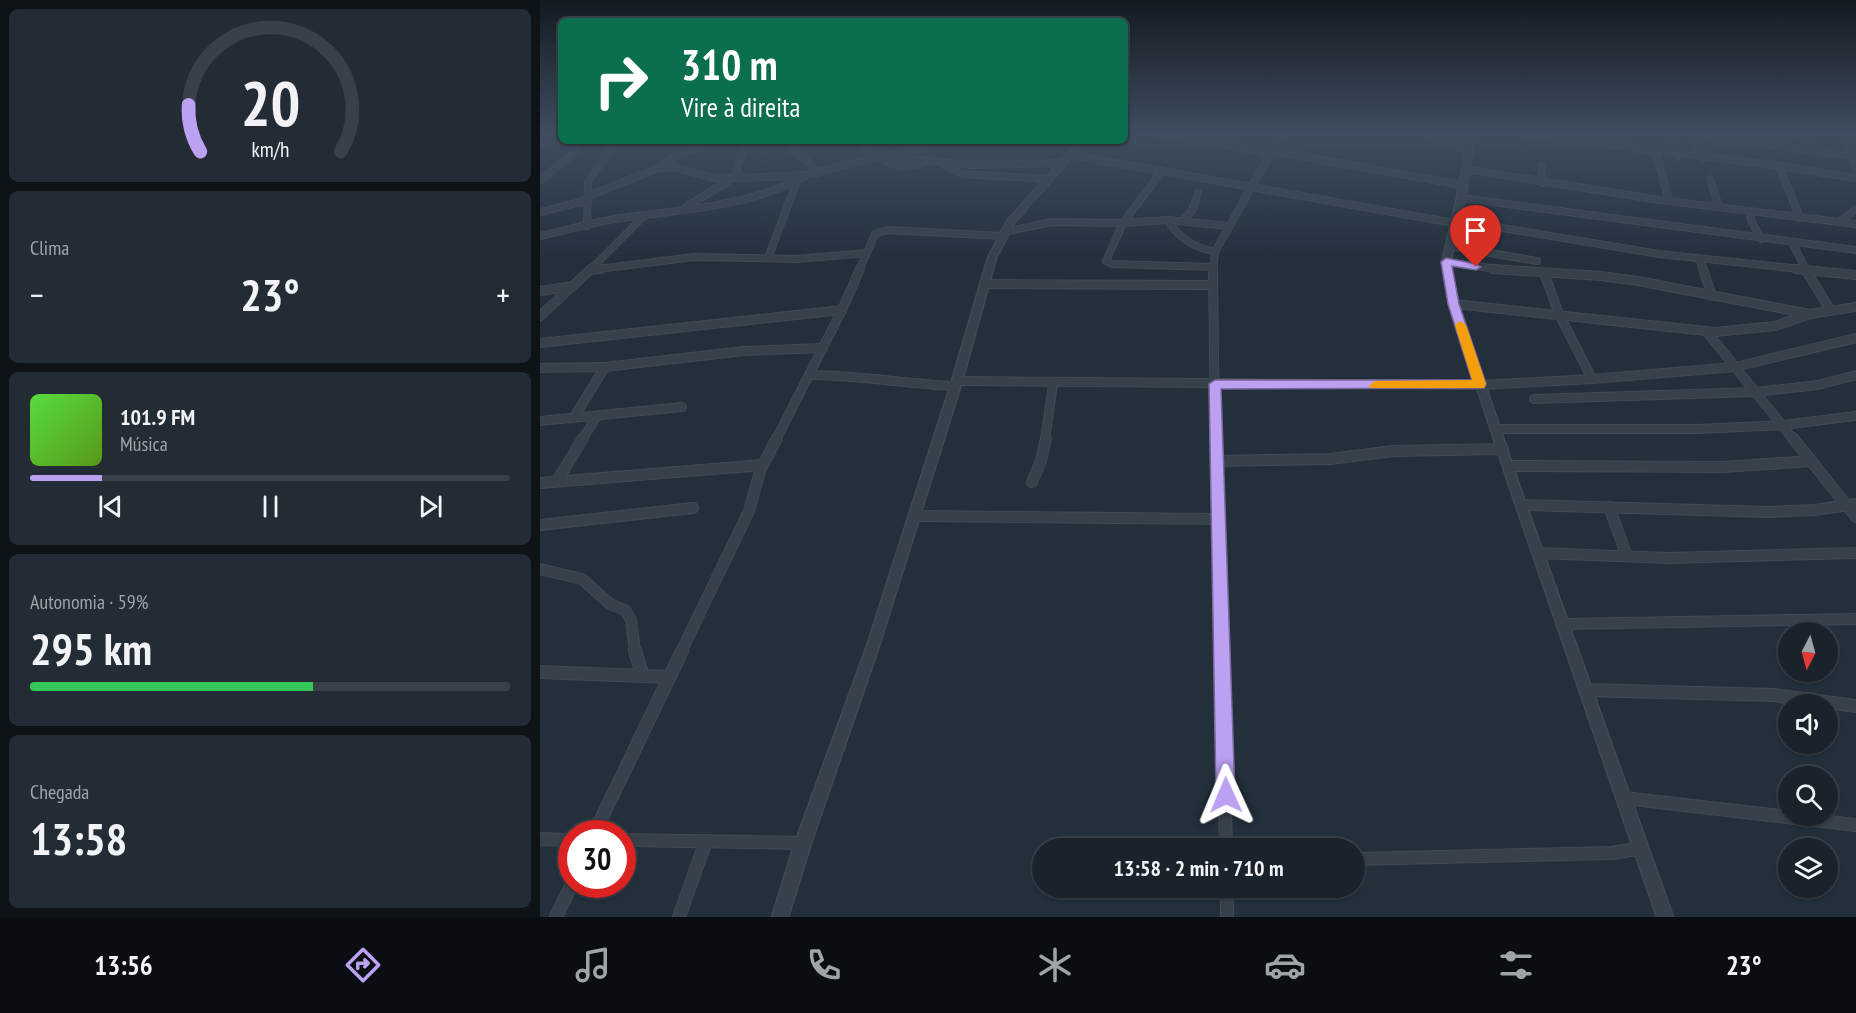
<!DOCTYPE html>
<html lang="pt">
<meta charset="utf-8">
<style>
:root{--surface:#1a232c;--page:#232b34;--text:#f1f3f6;--muted:#9fa4a9;--line:#384048;--accent:#bca0f2}
body{margin:0;font-family:"PT Sans Narrow",sans-serif;background:var(--page);color:var(--text);height:100vh;display:flex;flex-direction:column;font-size:22px;white-space:nowrap}
*{box-sizing:border-box;margin:0}
p{font-size:20px;color:var(--muted)}
.icon{flex:none;width:33px;height:33px;fill:none;stroke:currentColor;stroke-width:2;stroke-linecap:round;stroke-linejoin:round}
.map{position:relative;flex:1;overflow:hidden}
.details{display:flex;flex-direction:column;gap:9px;padding:9px;background:#0e1318;width:540px}
.details>*{flex:none}
.banner{position:absolute;left:18px;top:18px;width:570px;height:126px;border-radius:9px;box-shadow:0 2px 4px #0004,0 0 0 2px var(--line);background:#0b6e4f;color:#fff;overflow:hidden}
.needle{width:39px;rotate:186deg}
.fabs{position:absolute;left:1238px;top:622px;display:grid;gap:12px}
.fabs a{display:grid;place-items:center;width:60px;height:60px;border-radius:50%;background:var(--surface);box-shadow:0 2px 4px #0004,0 0 0 2px var(--line);font-size:30px}
.speed{position:absolute;left:18px;top:820px;display:flex;gap:12px;font-size:30px;font-weight:700;text-align:center}
.speed>*{display:grid;place-content:center;width:78px;height:78px;border-radius:50%;background:var(--surface);box-shadow:0 2px 4px #0004,0 0 0 2px var(--line);line-height:1}
.speed .limit{border:9px solid #d22;background:#fff;color:#111}
.pin{position:absolute;display:grid;place-items:center;width:51px;height:51px;color:#fff;margin:-62px -26px;border-radius:50% 50% 50% 0;rotate:-45deg;box-shadow:0 0 6px #0007}
.pin .icon{rotate:45deg}
.me{position:absolute;width:66px;margin:-33px;rotate:359deg;stroke-linejoin:round;filter:drop-shadow(0 0 4px #0008)}
.turn{display:flex;align-items:center;gap:21px;height:126px;padding:0 24px;font-size:27px}
.turn .icon{width:78px;height:78px;stroke-width:2.5}
.turn b{display:block;font-size:42px;line-height:51px}
.big{font-size:45px;font-weight:800;line-height:1.1}
.details .card{flex:1;display:flex;flex-direction:column;justify-content:center;gap:9px;min-width:0;padding:0 21px;border-radius:9px;background:var(--page)}
.details .dial{align-items:center;gap:0}
.dial svg{height:156px;overflow:visible;fill:none;stroke:var(--line);stroke-width:7;stroke-linecap:round;text-anchor:middle}
.dial text{fill:var(--text);stroke:none}
.song{display:flex;align-items:center;gap:18px}
.cover{width:72px;height:72px;border-radius:9px;background:linear-gradient(135deg,hsl(110 70% 55%),hsl(90 70% 35%))}
.played{height:6px;border-radius:3px;background:linear-gradient(90deg,var(--accent) 15%,var(--line) 15%)}
.keys{display:flex;justify-content:space-around;direction:ltr}
.heat{display:flex;justify-content:space-between;align-items:center;font-size:33px;direction:ltr}
.charge{height:9px;border-radius:4px;background:linear-gradient(90deg,#34c759 59%,var(--line) 0)}
.trip{position:absolute;left:492px;top:838px;width:333px;height:60px;border-radius:30px;background:var(--surface);box-shadow:0 2px 4px #0004,0 0 0 2px var(--line);font-weight:800;line-height:60px;text-align:center}
.dock{display:flex;height:96px;justify-content:space-around;align-items:center;background:#0a0e12;color:var(--muted)}
.dock .icon{width:42px;height:42px}
.dock .selected{color:var(--accent)}
.dock b{font-size:27px;color:var(--text)}
main{display:flex;flex:1;min-height:0}
.map>svg:first-child{display:block}
.lines{fill:none;stroke-linecap:round;stroke-linejoin:round}
.minor-far3-casing{stroke:#404a54;stroke-width:8}
.minor-far2-casing{stroke:#404a54;stroke-width:10}
.minor-far1-casing{stroke:#404a54;stroke-width:12}
.minor-casing{stroke:#404a54;stroke-width:14}
.tertiary-casing{stroke:#404a54;stroke-width:3}
.minor-far3{stroke:#36414b;stroke-width:6}
.minor-far2{stroke:#36414b;stroke-width:8}
.minor-far1{stroke:#36414b;stroke-width:10}
.minor{stroke:#36414b;stroke-width:12}
.tertiary{fill:#36414b;fill-rule:evenodd}
.route{fill:#bca0f2;stroke:#7a689d;stroke-width:1.5}
.slow{fill:#f59e0b}
</style>
<main>
<section class="details">
<div class="card dial"><svg viewBox="0 0 100 80">
<path d="M14 69A42 42 0 1 1 86 69"/>
<path d="M14 69A42 42 0 0 1 8 45" stroke="#bca0f2"/>
<text x="50" y="56" font-size="32" font-weight="700">20</text>
<text x="50" y="72" font-size="11">km/h</text>
</svg></div>
<div class="card"><p>Clima</p>
<div class="heat"><a>−</a><b class="big">23°</b><a>+</a></div>
</div>
<div class="card">
<div class="song"><i class="cover"></i><div><b>101.9 FM</b><p>Música</p></div></div>
<div class="played"></div>
<div class="keys"><svg class="icon" aria-label="previous" viewBox="0 0 24 24"><path d="M18 5L8 12l10 7zM5 5v14"/></svg><svg class="icon" aria-label="pause" viewBox="0 0 24 24"><path d="M8 5v14M16 5v14"/></svg><svg class="icon" aria-label="next" viewBox="0 0 24 24"><path d="M6 5l10 7-10 7zM19 5v14"/></svg></div>
</div>
<div class="card"><p>Autonomia · 59%</p><b class="big">295 km</b><div class="charge"></div></div>
<div class="card"><p>Chegada</p><b class="big">13:58</b></div>
</section>
<div class="map">
<svg width="1316" height="917" viewBox="0 0 1316 917">
<rect width="100%" height="100%" fill="#232f3b"/>
<g class="lines">
<defs>
<g id="minor-far3">
<polyline points="621,134 730,153"/>
<polyline points="886,134 917,147 929,149"/>
<polyline points="984,134 1233,165 1316,178"/>
<polyline points="1126,134 1140,156"/>
<polyline points="1151,134 1163,158"/>
<polyline points="1264,134 1273,150"/>
<polyline points="1152,135 1314,156"/>
<polyline points="321,141 331,158"/>
<polyline points="1316,141 1309,142 1316,169"/>
<polyline points="0,142 21,139"/>
<polyline points="245,143 269,162 277,173"/>
<polyline points="204,145 267,141"/>
<polyline points="731,151 922,185"/>
<polyline points="1116,153 1129,201"/>
<polyline points="349,154 417,141"/>
<polyline points="531,155 914,223"/>
<polyline points="341,159 361,167 384,163"/>
<polyline points="404,165 422,174 510,179"/>
<polyline points="1001,166 1002,183"/>
<polyline points="1239,166 1260,218"/>
<path d="M119,168C145,145 173,144 206,141"/>
<polyline points="925,169 1120,200 1316,224"/>
<polyline points="622,171 583,223 566,261 572,264 673,267"/>
<polyline points="203,178 196,170 206,143"/>
<polyline points="1170,179 1179,207"/>
<polyline points="0,180 30,157 38,141"/>
<polyline points="48,196 119,168 134,167 173,178 203,178 266,175 340,156 430,165 524,163"/>
<polyline points="921,198 1316,250"/>
<polyline points="146,207 193,178"/>
<polyline points="0,212 48,200"/>
<polyline points="1210,212 1211,220 1221,239"/>
<path d="M628,220C639,239 654,247 675,252"/>
<polyline points="915,220 1119,254 1270,270"/>
<polyline points="642,221 652,211 658,193"/>
<polyline points="1299,222 1316,209"/>
<polyline points="47,226 48,182 72,146 81,141"/>
<polyline points="464,232 512,222 583,223 628,220 689,226"/>
<path d="M0,236C27,230 54,222 81,218C145,209 208,207 265,176"/>
<polyline points="1252,242 1266,270"/>
<polyline points="909,246 997,261"/>
<polyline points="327,253 335,234 347,230 462,236"/>
<polyline points="228,258 257,181"/>
<polyline points="1160,260 1163,270"/>
<polyline points="906,262 965,270"/>
<polyline points="50,270 154,257 257,259 327,253 319,270"/>
<polyline points="50,270 105,215"/>
<polyline points="673,270 675,252 741,134"/>
</g>
<g id="minor-far2">
<polyline points="673,269 675,440"/>
<polyline points="953,269 1061,276 1098,281 1270,314"/>
<polyline points="1163,269 1172,296"/>
<polyline points="1256,269 1316,275"/>
<polyline points="1265,269 1291,311"/>
<polyline points="50,270 61,269"/>
<polyline points="1004,273 1019,314 1052,379"/>
<polyline points="444,284 672,285"/>
<polyline points="0,291 33,286"/>
<polyline points="914,304 1175,332 1235,326 1270,314 1316,307"/>
<polyline points="0,316 51,269"/>
<polyline points="1167,332 1254,440"/>
<polyline points="0,343 302,310"/>
<polyline points="65,367 204,351 283,348"/>
<polyline points="0,368 65,367 34,417"/>
<path d="M269,375C318,375 366,384 415,386"/>
<polyline points="417,381 940,385 1052,379 1195,367 1316,338"/>
<polyline points="994,399 1216,392 1278,385 1316,375"/>
<polyline points="0,421 142,407"/>
<polyline points="956,429 1157,429 1243,425 1316,416"/>
<polyline points="42,440 57,416"/>
<polyline points="236,440 302,310 320,269"/>
<polyline points="505,440 513,384"/>
</g>
<g id="minor-far1">
<polyline points="675,438 681,652"/>
<polyline points="1253,438 1316,517"/>
<polyline points="677,461 790,459 853,451 963,449"/>
<polyline points="969,466 1183,467 1271,461"/>
<polyline points="17,481 43,438"/>
<polyline points="492,482 501,461 506,438"/>
<polyline points="0,483 223,465"/>
<polyline points="981,505 1229,512 1275,510 1316,504"/>
<polyline points="1069,507 1087,556"/>
<polyline points="374,516 678,519"/>
<polyline points="0,525 153,508"/>
<polyline points="998,553 1129,558 1316,553"/>
<polyline points="0,569 42,579 70,604 85,610 91,620 95,652"/>
<polyline points="1023,624 1316,619"/>
<polyline points="141,652 209,511 220,471 237,438"/>
</g>
<g id="minor">
<polyline points="95,651 103,676 129,677"/>
<polyline points="681,651 686,849"/>
<polyline points="0,672 103,676"/>
<polyline points="1046,690 1233,695 1316,706"/>
<polyline points="1084,798 1316,825"/>
<polyline points="54,834 142,651"/>
<polyline points="0,839 32,840"/>
<polyline points="82,840 263,843"/>
<polyline points="595,846 704,849"/>
<polyline points="814,859 1072,853 1102,848"/>
<polyline points="687,888 687,917"/>
<polyline points="16,917 32,884"/>
<polyline points="139,917 166,841"/>
</g>
<g id="tertiary">
<polygon points="929,134 935,134 925,198 910,262 918,304 978,482 1133,917 1117,917 968,482 910,304 902,262 917,198"/>
<polygon points="539,141 546,141 474,223 456,258 422,381 339,646 271,843 248,917 232,917 255,843 327,646 412,381 448,258 468,220"/>
</g>
</defs>
<use href="#minor-far3" class="minor-far3-casing"/>
<use href="#minor-far2" class="minor-far2-casing"/>
<use href="#minor-far1" class="minor-far1-casing"/>
<use href="#minor" class="minor-casing"/>
<use href="#tertiary" class="tertiary-casing"/>
<use href="#minor-far3" class="minor-far3"/>
<use href="#minor-far2" class="minor-far2"/>
<use href="#minor-far1" class="minor-far1"/>
<use href="#minor" class="minor"/>
<use href="#tertiary" class="tertiary"/>
</g>
<linearGradient id="sky" x2="0" y2="1"><stop stop-color="#131a20"/><stop offset="0.51" stop-color="#3f4d60"/><stop offset="1" stop-color="#3f4d60" stop-opacity="0"/></linearGradient>
<rect width="1316" height="262" fill="url(#sky)"/>
<polygon class="route" points="906,258 936,264 941,267 936,270 912,266 919,304 946,384 944,388 681,389 695,795 693,802 686,805 679,802 676,795 669,384 675,380 932,380 908,304 901,262"/>
<polygon class="slow" points="920,321 926,325 946,384 944,388 831,388 829,385 835,381 932,380 915,325"/>
</svg>
<div class="fabs">
<a><svg class="needle" viewBox="-14 -14 28 28"><path d="M0-13l5 13h-10z" fill="#e53935"/><path d="M0 13l5-13h-10z" fill="#9fa4a9"/></svg></a>
<a><svg class="icon" aria-label="sound" viewBox="0 0 24 24"><path d="M4 9h4l5-4v14l-5-4H4zM17 9q2 3 0 6"/></svg></a>
<a><svg class="icon" aria-label="search" viewBox="0 0 24 24"><circle cx="10" cy="10" r="6"/><path d="M15 15l6 6"/></svg></a>
<a><svg class="icon" aria-label="layers" viewBox="0 0 24 24"><path d="M12 4l9 5-9 5-9-5zM3 14l9 5 9-5"/></svg></a>
</div>
<div class="speed"><div class="limit">30</div></div>
<div class="pin" style="left:936px;top:267px;background:#d93025"><svg class="icon" aria-label="arrive" viewBox="0 0 24 24"><path d="M6 21V4h12l-3 4 3 4H6"/></svg></div>
<svg class="me" style="left:686px;top:795px" viewBox="-20 -20 40 40"><path d="M0-17L14 15 0 8-14 15z" fill="#bca0f2" stroke="#fff" stroke-width="4"/></svg>
<div class="trip">13:58 · 2 min · 710 m</div>
<div class="banner">
<div class="turn"><svg class="icon" aria-label="right" viewBox="0 0 24 24"><path d="M7 20v-9h11M14 6l5 5-5 5"/></svg><div><b>310 m</b>Vire à direita</div></div>
</div>
</div>
</main>
<nav class="dock">
<b>13:56</b>
<svg class="icon selected" aria-label="directions" viewBox="0 0 24 24"><path d="M12 3l9 9-9 9-9-9zM9 14v-3h6M13 9l2 2-2 2"/></svg>
<svg class="icon" aria-label="music" viewBox="0 0 24 24"><path d="M9 18V5l10-2v13"/><circle cx="6" cy="18" r="3"/><circle cx="16" cy="16" r="3"/></svg>
<svg class="icon" aria-label="phone" viewBox="0 0 24 24"><path d="M5 4h4l2 5-3 2q2 4 5 5l2-3 5 2v4C11 20 4 13 5 4z"/></svg>
<svg class="icon" aria-label="climate" viewBox="0 0 24 24"><path d="M12 3v18M4 7l16 10M4 17L20 7"/></svg>
<svg class="icon" aria-label="car" viewBox="0 0 24 24"><path d="M5 17H2v-5l4-1 3-4h7l3 4 3 1v5h-3M9 17h6M6 11h13"/><circle cx="7" cy="17" r="2"/><circle cx="17" cy="17" r="2"/></svg>
<svg class="icon" aria-label="filters" viewBox="0 0 24 24"><path d="M4 7h16M4 17h16"/><circle cx="9" cy="7" r="2"/><circle cx="15" cy="17" r="2"/></svg>
<b>23°</b>
</nav>
